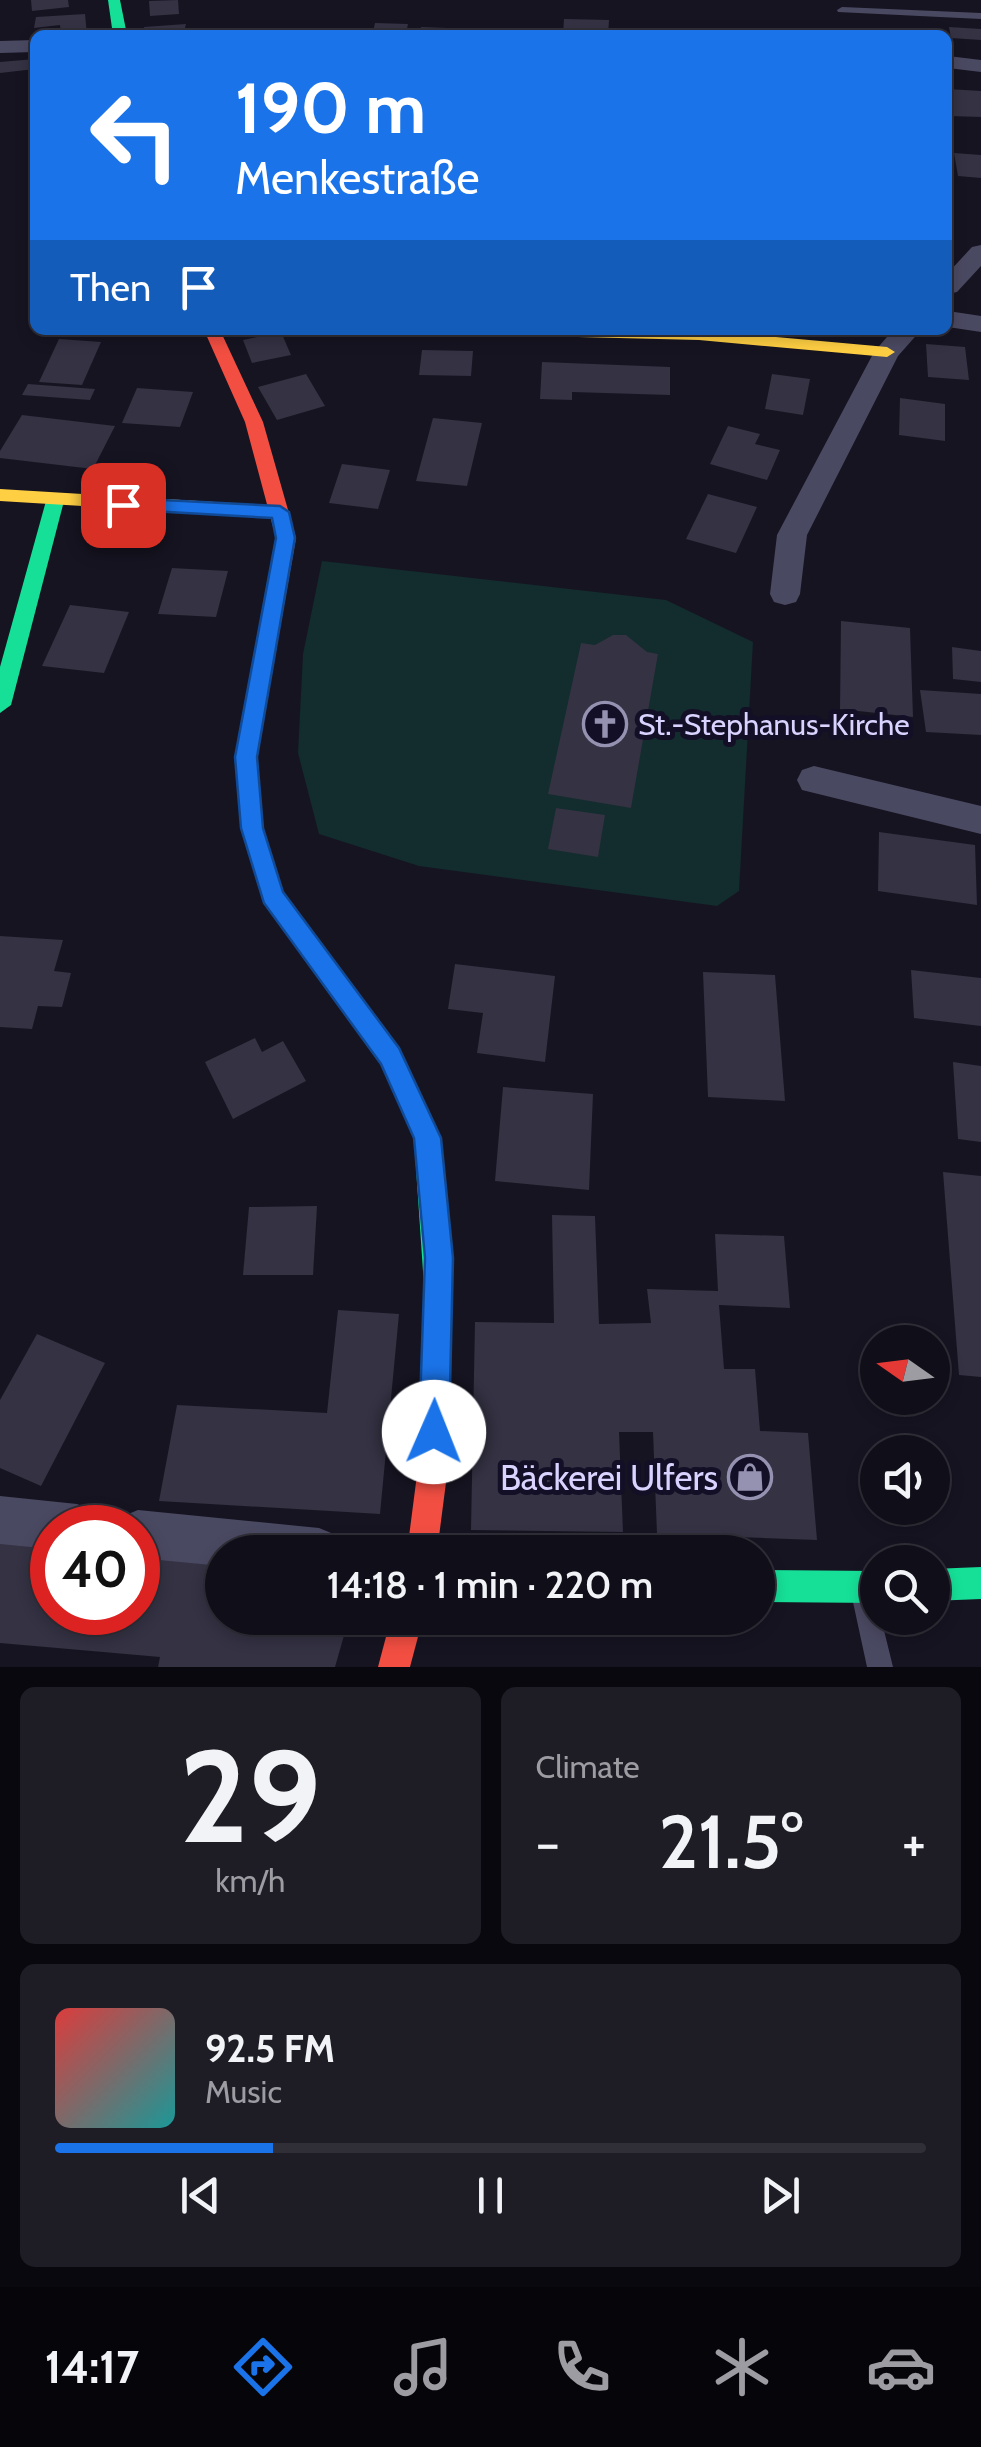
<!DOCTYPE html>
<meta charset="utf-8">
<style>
:root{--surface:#100f19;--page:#1e1d26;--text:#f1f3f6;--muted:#9c9ca2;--line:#302f38;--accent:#1a73e8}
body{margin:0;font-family:Cabin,sans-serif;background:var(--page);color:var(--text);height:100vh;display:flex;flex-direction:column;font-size:38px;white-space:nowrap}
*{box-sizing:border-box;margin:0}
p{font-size:32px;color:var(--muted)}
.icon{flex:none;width:55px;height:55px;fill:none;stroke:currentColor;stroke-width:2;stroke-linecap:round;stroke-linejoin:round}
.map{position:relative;height:1667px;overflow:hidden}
.side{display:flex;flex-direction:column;gap:20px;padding:20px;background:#09080e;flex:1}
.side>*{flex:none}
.top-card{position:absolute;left:30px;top:30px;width:922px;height:305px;border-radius:15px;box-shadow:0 5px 15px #0003,0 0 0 2px var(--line);background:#1a73e8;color:#fff;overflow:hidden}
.needle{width:65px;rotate:284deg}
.tools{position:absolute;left:860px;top:1325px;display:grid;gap:20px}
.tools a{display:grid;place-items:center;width:90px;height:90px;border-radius:50%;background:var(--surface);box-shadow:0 5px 15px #0003,0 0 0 2px var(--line);font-size:50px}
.speed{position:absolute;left:30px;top:1505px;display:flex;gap:20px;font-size:50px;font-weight:700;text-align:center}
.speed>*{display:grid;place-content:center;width:130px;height:130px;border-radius:50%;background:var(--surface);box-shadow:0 5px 15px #0003,0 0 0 2px var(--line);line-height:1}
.speed .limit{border:15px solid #d22;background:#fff;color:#111}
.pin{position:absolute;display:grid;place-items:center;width:85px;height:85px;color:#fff;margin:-42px;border-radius:20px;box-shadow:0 5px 15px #0006}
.me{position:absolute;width:110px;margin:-55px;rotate:1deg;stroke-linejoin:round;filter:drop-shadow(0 0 8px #0008)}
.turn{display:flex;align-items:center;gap:35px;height:210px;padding:0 40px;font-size:45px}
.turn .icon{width:130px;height:130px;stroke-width:2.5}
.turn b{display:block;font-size:70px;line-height:85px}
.then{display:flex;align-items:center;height:95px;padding:0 40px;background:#0003;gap:20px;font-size:38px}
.big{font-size:75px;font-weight:600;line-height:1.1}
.side .widget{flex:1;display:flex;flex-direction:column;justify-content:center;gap:15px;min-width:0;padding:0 35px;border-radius:15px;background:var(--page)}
.side .dial{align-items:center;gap:0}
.dial b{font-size:130px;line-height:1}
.song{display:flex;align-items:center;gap:30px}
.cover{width:120px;height:120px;border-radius:15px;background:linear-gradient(135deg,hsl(0 70% 55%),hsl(180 70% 35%))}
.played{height:10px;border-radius:5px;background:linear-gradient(90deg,var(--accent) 25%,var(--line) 25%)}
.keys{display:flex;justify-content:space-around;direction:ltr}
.heat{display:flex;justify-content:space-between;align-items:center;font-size:55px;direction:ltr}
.side .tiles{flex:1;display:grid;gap:20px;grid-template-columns:1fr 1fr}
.widget:last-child{grid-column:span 2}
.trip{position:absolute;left:205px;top:1535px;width:570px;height:100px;border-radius:50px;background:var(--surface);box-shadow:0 5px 15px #0003,0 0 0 2px var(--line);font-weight:600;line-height:100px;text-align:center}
.tab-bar{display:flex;height:160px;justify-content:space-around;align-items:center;background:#06060a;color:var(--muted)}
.tab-bar .icon{width:70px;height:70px}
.tab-bar .on{color:var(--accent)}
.tab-bar b{font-size:45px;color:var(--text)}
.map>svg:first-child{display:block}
.green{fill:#132c2d}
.building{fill:#343243}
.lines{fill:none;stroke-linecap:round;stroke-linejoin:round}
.lane{fill:#4a4962;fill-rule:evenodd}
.street{fill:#4a4962;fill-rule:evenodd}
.fast{fill:#16e098;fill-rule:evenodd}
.slow{fill:#ffcf43;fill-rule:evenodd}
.jam{fill:#f24e42;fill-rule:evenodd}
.route{fill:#1a73e8;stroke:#114b97;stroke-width:2.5}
.labels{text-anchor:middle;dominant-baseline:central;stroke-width:10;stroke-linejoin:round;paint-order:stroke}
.poi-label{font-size:30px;fill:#d9d4ff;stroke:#130f26;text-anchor:start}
.near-poi-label{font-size:35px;fill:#d9d4ff;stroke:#130f26;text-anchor:end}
</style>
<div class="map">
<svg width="981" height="1667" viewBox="0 0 981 1667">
<rect width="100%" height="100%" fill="#161421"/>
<polygon class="green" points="322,561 666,600 753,642 739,891 717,906 419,866 319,834 298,753 303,654"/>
<g class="building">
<polygon points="31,0 68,0 69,7 32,11"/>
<polygon points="178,0 179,14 150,16 149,1"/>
<polygon points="85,14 87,35 61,35 60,25 34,28 36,17"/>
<polygon points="564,19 609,20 608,35 563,35"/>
<polygon points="375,23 408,24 406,33 373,32"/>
<polygon points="186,24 185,28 202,29 199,35 145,35 144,27"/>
<polygon points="421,27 474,29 473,35 420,35"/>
<polygon points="949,27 981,29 981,40 951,38"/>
<polygon points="740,28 779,29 780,35 741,35"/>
<polygon points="35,59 35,69 0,73 0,62"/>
<polygon points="948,89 981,91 981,117 949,116"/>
<polygon points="954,153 981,155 981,178 958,176"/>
<polygon points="281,332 291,355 252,363 243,340"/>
<polygon points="59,339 101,342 82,385 39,382"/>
<polygon points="926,344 965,347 969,380 928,377"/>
<polygon points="422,350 473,351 471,376 419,375"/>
<polygon points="542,362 670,367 670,395 572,392 572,400 540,399"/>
<polygon points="306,374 325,406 277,420 258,387"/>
<polygon points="772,374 810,379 803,415 765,409"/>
<polygon points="28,384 95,389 90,400 22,395"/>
<polygon points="137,388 193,392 180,427 122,423"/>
<polygon points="900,398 945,404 945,441 899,435"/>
<polygon points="22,415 115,426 93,469 0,458 0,451"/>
<polygon points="433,418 482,423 467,486 416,481"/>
<polygon points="728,426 760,434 755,444 780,450 767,480 710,464"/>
<polygon points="342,464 390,470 378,509 329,503"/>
<polygon points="708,494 757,507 736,553 686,539"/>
<polygon points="172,568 228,571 216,617 158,614"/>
<polygon points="70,605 129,612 104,673 42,666"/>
<polygon points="841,621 910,628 913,717 840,709"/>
<polygon points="613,635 626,635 647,652 658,654 631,808 548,794 581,643 595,645"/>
<polygon points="952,647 981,651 981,682 953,679"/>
<polygon points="920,690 981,694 981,735 926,732"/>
<polygon points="556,808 605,815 598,857 548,849"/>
<polygon points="879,832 975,845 977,905 878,891"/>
<polygon points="0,936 63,940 54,971 71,973 62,1007 38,1006 32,1029 0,1027"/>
<polygon points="455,964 555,976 545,1062 477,1053 483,1013 448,1009"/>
<polygon points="911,970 981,978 981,1026 914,1018"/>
<polygon points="703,972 775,975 785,1101 708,1097"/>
<polygon points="255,1038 262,1052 283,1041 306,1081 233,1119 205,1062"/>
<polygon points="953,1062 981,1066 981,1142 958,1139"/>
<polygon points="503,1087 593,1094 589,1190 495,1181"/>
<polygon points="943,1172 981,1176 981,1377 959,1375"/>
<polygon points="317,1206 313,1275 243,1275 249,1207"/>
<polygon points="552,1215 595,1216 599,1324 651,1323 647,1289 718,1291 715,1234 784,1236 790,1308 719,1305 724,1369 755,1369 760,1431 808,1433 817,1540 657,1534 653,1432 619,1432 623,1532 471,1530 475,1322 554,1323"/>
<polygon points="338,1310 399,1314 380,1514 159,1501 177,1405 327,1413"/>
<polygon points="37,1334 105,1363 41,1486 0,1468 0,1400"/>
<polygon points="0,1540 52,1544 52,1612 138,1612 138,1551 222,1558 222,1618 349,1618 335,1667 158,1667 160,1657 0,1643"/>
</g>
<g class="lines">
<g class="lane">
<polygon points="842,7 981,13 981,19 838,12 837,10"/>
<polygon points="865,1590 874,1593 878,1603 878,1618 881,1618 893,1667 867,1667 853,1602 856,1593"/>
</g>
<g class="street">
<polygon points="35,40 35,52 0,53 0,41"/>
<polygon points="948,56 981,60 981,72 948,68"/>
<polygon points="981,245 981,266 957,292 948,294 948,273 972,247"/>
<polygon points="948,311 981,316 981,332 948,327"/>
<polygon points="893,330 921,330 898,356 807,535 800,594 796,602 785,605 774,602 770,594 777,535 874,352"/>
<polygon points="814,766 981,806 981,834 802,790 797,780 802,770"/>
<polygon points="0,1496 77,1504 94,1511 101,1528 52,1528 52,1549 0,1544"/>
<polygon points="138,1510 319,1528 336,1535 343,1552 222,1552 222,1566 138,1558 138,1528 117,1528 121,1517"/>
</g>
<g class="fast">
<polygon points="108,0 120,0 127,35 113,35"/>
<polygon points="55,495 64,501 11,705 0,713 0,667 46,501"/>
<polygon points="250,793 258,796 263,828 283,892 399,1048 440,1138 452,1286 448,1296 438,1300 428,1296 424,1286 414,1138 381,1064 265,903 241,828 239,802 242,796"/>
<polygon points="981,1567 981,1599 932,1601 932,1569"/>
<polygon points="758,1570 878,1571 878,1603 758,1602"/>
</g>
<g class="slow">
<polygon points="486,330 700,330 887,347 895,352 887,357 699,340 494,335"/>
<polygon points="0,489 280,506 289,512 280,518 0,501"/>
</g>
<g class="jam">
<polygon points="204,330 220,330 263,422 296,538 257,757 261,802 258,808 242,808 239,802 235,757 276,538 245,422"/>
<polygon points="438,1272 448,1276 452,1286 448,1467 437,1552 407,1552 418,1467 424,1286 428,1276"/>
<polygon points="391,1618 423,1618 410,1667 378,1667"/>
</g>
</g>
<polygon class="route" points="123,498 280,506 289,512 295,538 257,757 263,828 283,892 399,1048 441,1138 453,1258 449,1432 445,1443 434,1447 424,1443 419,1432 425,1258 414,1138 381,1064 264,903 241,828 235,757 276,538 272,518 116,509 116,500"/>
<defs>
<symbol id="church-ring" viewBox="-11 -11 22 22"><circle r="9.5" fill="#130f26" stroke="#9591b1" stroke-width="1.5"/><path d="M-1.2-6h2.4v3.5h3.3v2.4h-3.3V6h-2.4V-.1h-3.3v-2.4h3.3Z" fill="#9591b1"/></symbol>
<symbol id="shop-ring" viewBox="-11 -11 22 22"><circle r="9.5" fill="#130f26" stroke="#9591b1" stroke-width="1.5"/><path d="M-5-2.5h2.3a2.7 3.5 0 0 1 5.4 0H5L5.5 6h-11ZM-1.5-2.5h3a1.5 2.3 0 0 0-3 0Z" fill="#9591b1"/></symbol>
</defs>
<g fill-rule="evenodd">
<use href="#church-ring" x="580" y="699" width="50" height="50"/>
<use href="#shop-ring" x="725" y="1452" width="50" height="50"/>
</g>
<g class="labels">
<g class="poi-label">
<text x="638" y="724">St.-Stephanus-Kirche</text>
</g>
<g class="near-poi-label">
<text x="718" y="1477">Bäckerei Ulfers</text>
</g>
</g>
</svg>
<div class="tools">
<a><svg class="needle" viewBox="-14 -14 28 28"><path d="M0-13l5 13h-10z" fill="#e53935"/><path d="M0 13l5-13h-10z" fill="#9c9ca2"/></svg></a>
<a><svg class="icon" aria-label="sound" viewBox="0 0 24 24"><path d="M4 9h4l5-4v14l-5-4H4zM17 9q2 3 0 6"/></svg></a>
<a><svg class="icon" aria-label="search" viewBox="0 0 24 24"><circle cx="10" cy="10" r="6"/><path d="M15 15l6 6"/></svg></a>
</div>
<div class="speed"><div class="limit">40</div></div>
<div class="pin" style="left:123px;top:505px;background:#d93025"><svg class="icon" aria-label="arrive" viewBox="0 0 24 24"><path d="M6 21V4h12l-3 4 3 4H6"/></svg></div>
<svg class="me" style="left:434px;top:1432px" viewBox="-20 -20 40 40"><circle r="19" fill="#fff"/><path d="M0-13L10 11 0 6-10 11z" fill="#1a73e8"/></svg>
<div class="trip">14:18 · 1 min · 220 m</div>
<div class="top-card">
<div class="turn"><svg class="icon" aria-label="left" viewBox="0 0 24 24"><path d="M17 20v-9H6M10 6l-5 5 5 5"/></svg><div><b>190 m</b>Menkestraße</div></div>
<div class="then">Then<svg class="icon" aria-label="arrive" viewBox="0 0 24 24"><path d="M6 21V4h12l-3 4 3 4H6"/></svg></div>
</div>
</div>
<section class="side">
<div class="tiles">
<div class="widget dial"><b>29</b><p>km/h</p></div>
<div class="widget"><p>Climate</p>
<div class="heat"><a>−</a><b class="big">21.5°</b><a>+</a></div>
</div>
<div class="widget">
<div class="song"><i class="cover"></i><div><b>92.5 FM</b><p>Music</p></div></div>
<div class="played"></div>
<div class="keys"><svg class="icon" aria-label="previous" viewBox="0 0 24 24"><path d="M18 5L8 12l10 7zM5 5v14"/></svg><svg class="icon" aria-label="pause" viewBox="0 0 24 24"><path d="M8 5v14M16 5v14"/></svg><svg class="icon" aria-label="next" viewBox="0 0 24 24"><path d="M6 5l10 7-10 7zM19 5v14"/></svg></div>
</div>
</div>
</section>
<nav class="tab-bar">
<b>14:17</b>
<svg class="icon on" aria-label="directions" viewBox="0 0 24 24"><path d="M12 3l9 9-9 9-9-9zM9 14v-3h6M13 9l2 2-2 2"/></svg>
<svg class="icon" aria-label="music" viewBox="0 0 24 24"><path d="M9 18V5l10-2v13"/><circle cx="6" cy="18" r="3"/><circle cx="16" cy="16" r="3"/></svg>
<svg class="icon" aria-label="phone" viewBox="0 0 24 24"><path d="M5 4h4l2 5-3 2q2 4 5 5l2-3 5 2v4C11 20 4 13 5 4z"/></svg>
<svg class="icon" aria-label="climate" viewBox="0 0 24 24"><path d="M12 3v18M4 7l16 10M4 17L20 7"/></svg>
<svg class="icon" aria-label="car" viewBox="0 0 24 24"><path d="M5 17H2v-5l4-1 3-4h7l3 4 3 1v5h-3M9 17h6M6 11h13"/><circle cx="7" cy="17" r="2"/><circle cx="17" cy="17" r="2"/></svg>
</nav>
